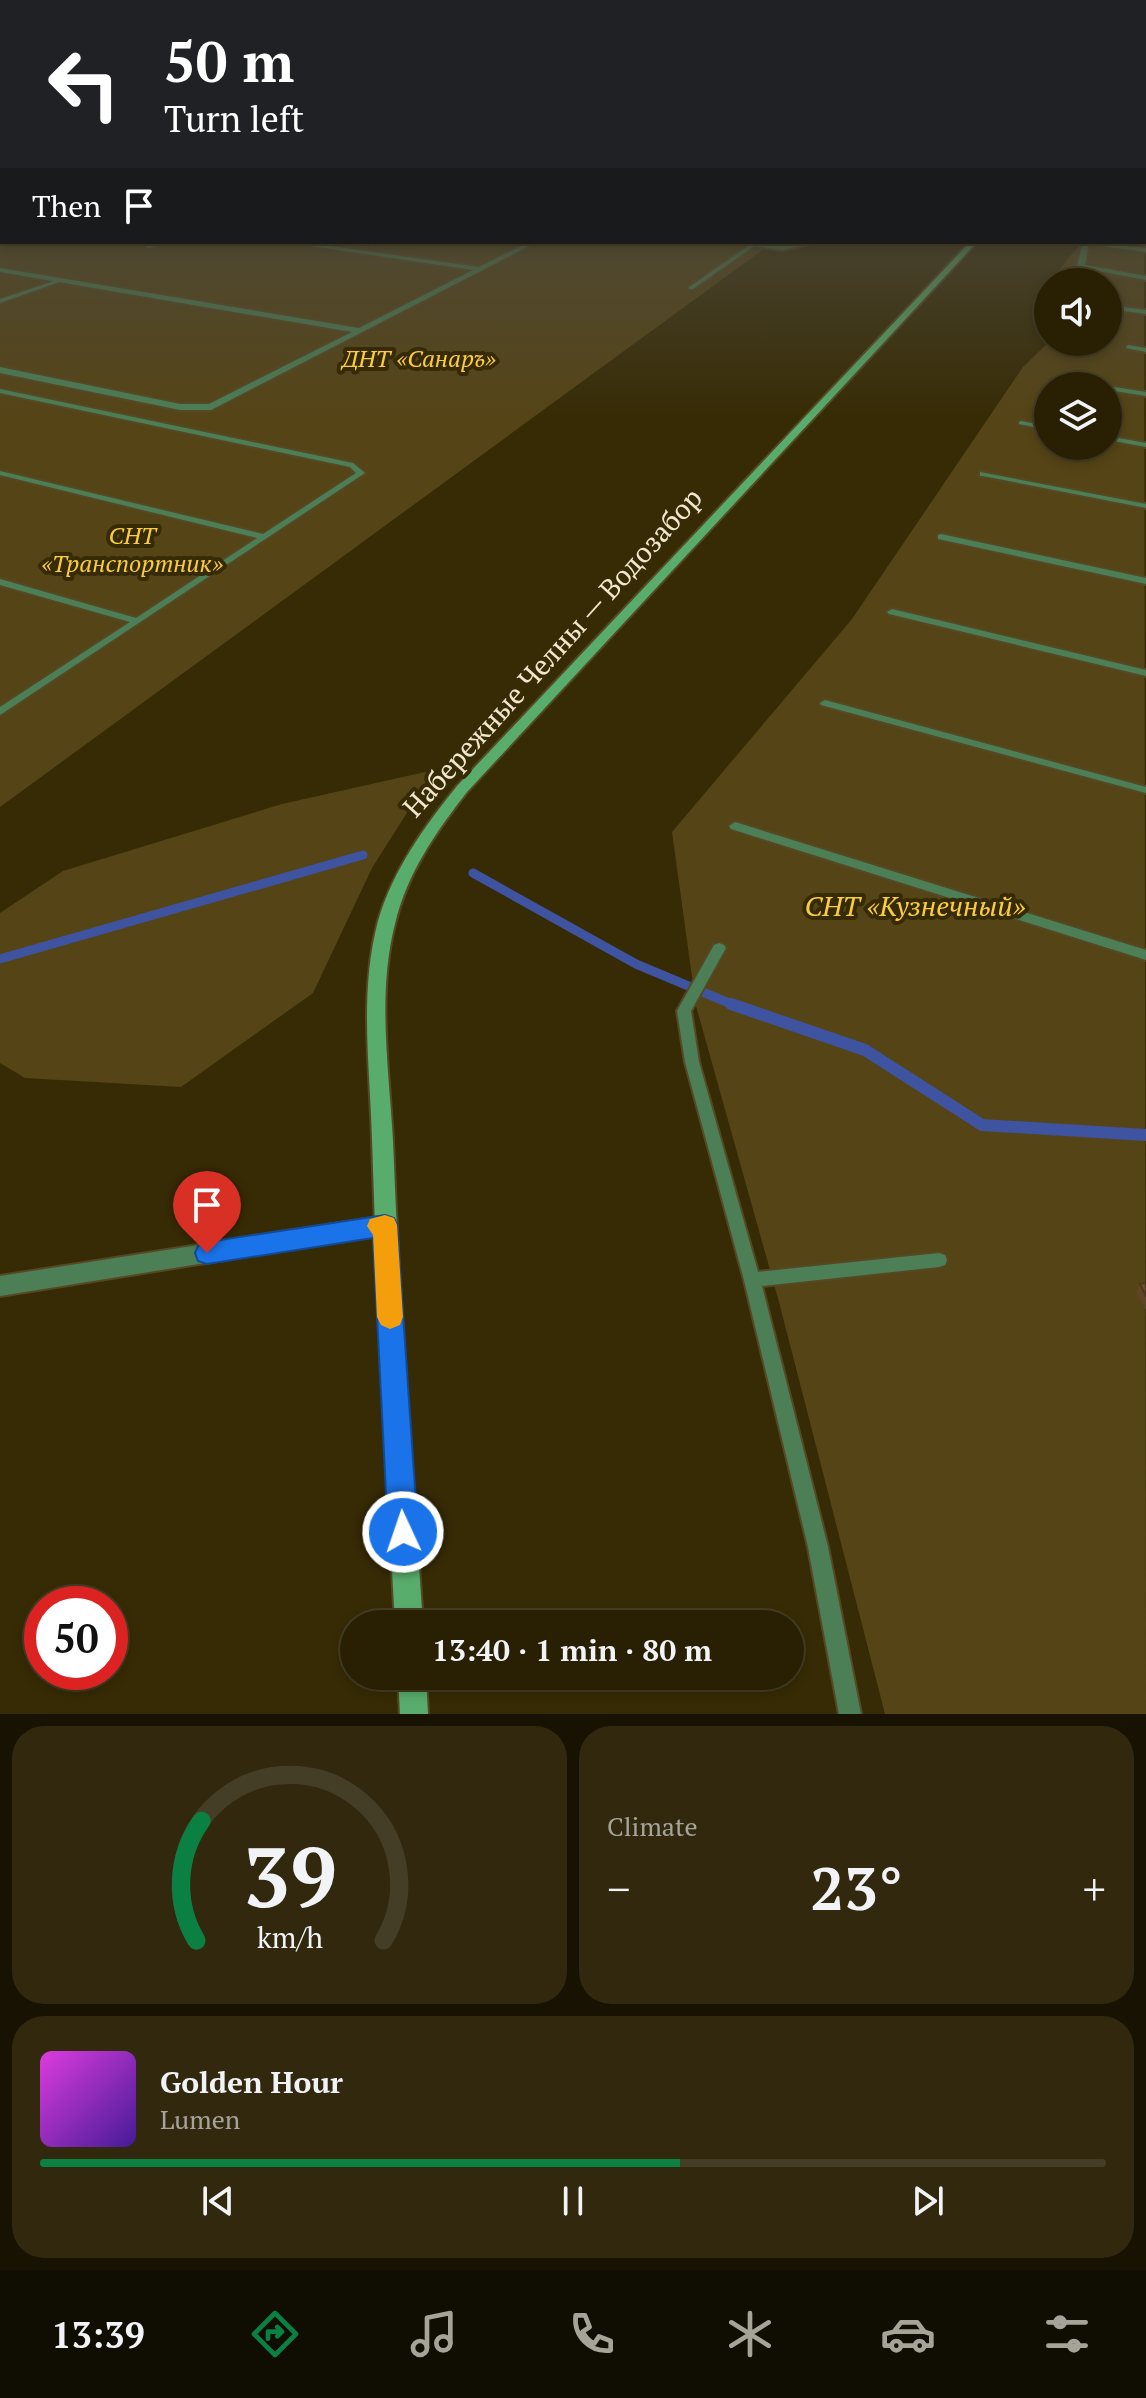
<!DOCTYPE html>
<meta charset="utf-8">
<style>
:root{--surface:#292004;--page:#31280e;--text:#f1f3f6;--muted:#a5a39a;--line:#453e26;--accent:#0b8043}
body{margin:0;font-family:"PT Serif",serif;background:var(--page);color:var(--text);height:100vh;display:flex;flex-direction:column;font-size:30px;white-space:nowrap}
*{box-sizing:border-box;margin:0}
p{font-size:26px;color:var(--muted)}
.icon{flex:none;width:44px;height:44px;fill:none;stroke:currentColor;stroke-width:2;stroke-linecap:round;stroke-linejoin:round}
.map{position:relative;height:1714px;overflow:hidden}
.drawer{display:flex;flex-direction:column;gap:12px;padding:12px;background:#171202;flex:1}
.drawer>*{flex:none}
.top-card{position:absolute;left:0px;top:0px;width:1146px;height:244px;box-shadow:0 4px 12px #0003,0 0 0 2px var(--line);background:#202124;color:#fff;overflow:hidden}
.buttons{position:absolute;left:1034px;top:268px;display:grid;gap:16px}
.buttons a{display:grid;place-items:center;width:88px;height:88px;border-radius:50%;background:var(--surface);box-shadow:0 4px 12px #0003,0 0 0 2px var(--line);font-size:40px}
.speed{position:absolute;left:24px;top:1586px;display:flex;gap:16px;font-size:40px;font-weight:700;text-align:center}
.speed>*{display:grid;place-content:center;width:104px;height:104px;border-radius:50%;background:var(--surface);box-shadow:0 4px 12px #0003,0 0 0 2px var(--line);line-height:1}
.speed .limit{border:12px solid #d22;background:#fff;color:#111}
.pin{position:absolute;display:grid;place-items:center;width:68px;height:68px;color:#fff;margin:-82px -34px;border-radius:50% 50% 50% 0;rotate:-45deg;box-shadow:0 0 8px #0007}
.pin .icon{rotate:45deg}
.me{position:absolute;width:88px;margin:-44px;rotate:357deg;stroke-linejoin:round;filter:drop-shadow(0 0 6px #0008)}
.turn{display:flex;align-items:center;gap:28px;height:168px;padding:0 32px;font-size:36px}
.turn .icon{width:104px;height:104px;stroke-width:2.5}
.turn b{display:block;font-size:56px;line-height:68px}
.then{display:flex;align-items:center;height:76px;padding:0 32px;background:#0003;gap:16px;font-size:30px}
.big{font-size:60px;font-weight:700;line-height:1.1}
.drawer .card{flex:1;display:flex;flex-direction:column;justify-content:center;gap:12px;min-width:0;padding:0 28px;border-radius:32px;background:var(--page)}
.drawer .dial{align-items:center;gap:0}
.dial svg{height:208px;overflow:visible;fill:none;stroke:var(--line);stroke-width:7;stroke-linecap:round;text-anchor:middle}
.dial text{fill:var(--text);stroke:none}
.song{display:flex;align-items:center;gap:24px}
.cover{width:96px;height:96px;border-radius:12px;background:linear-gradient(135deg,hsl(300 70% 55%),hsl(260 70% 35%))}
.played{height:8px;border-radius:4px;background:linear-gradient(90deg,var(--accent) 60%,var(--line) 60%)}
.keys{display:flex;justify-content:space-around;direction:ltr}
.heat{display:flex;justify-content:space-between;align-items:center;font-size:44px;direction:ltr}
.drawer .tiles{flex:1;display:grid;gap:12px;grid-template-columns:1fr 1fr}
.card:last-child{grid-column:span 2}
.trip{position:absolute;left:340px;top:1610px;width:464px;height:80px;border-radius:40px;background:var(--surface);box-shadow:0 4px 12px #0003,0 0 0 2px var(--line);font-weight:700;line-height:80px;text-align:center}
.tab-bar{display:flex;height:128px;justify-content:space-around;align-items:center;background:#100d02;color:var(--muted)}
.tab-bar .icon{width:56px;height:56px}
.tab-bar .selected{color:var(--accent)}
.tab-bar b{font-size:36px;color:var(--text)}
.map>svg:first-child{display:block}
.green{fill:#554416;fill-rule:evenodd}
.lines{fill:none;stroke-linecap:round;stroke-linejoin:round}
.stream-far1{stroke:#3f54a1;stroke-width:9}
.stream{stroke:#3f54a1;stroke-width:12}
.service-casing{stroke:#554925;stroke-width:4}
.minor-casing{stroke:#554925;stroke-width:4}
.secondary-casing{stroke:#554925;stroke-width:4}
.service{fill:#4c7f56;fill-rule:evenodd}
.minor{fill:#4c7f56;fill-rule:evenodd}
.secondary{fill:#58ad6c;fill-rule:evenodd}
.wall{fill:#604524}
.shaded-wall{fill:#4e381d}
.building{fill:#70502a;stroke:#4e381d;stroke-width:2}
.route{fill:#1a73e8;stroke:#114b97;stroke-width:2}
.slow{fill:#f59e0b}
.labels{text-anchor:middle;dominant-baseline:central;stroke-width:8;stroke-linejoin:round;paint-order:stroke}
.far-park-label{font-size:24px;font-style:italic;fill:#facc40;stroke:#372b05}
.street-label{font-size:28px;fill:#f1e7cf;stroke:#372b05}
.park-label{font-size:28px;font-style:italic;fill:#facc40;stroke:#372b05}
</style>
<div class="map">
<svg width="1146" height="1714" viewBox="0 0 1146 1714">
<rect width="100%" height="100%" fill="#372b05"/>
<g class="green">
<path d="M1144,180L1146,1714H885L779,1302L696,1006L672,832L852,619L1023,367L1049,342H1108V282H1049L1082,242H1144ZM1048,386H1108V446H1048Z"/>
<polygon points="0,192 2,242 772,243 0,807"/>
<polygon points="434,770 372,868 313,993 181,1087 25,1078 0,1063 0,913 63,871 282,804"/>
</g>
<g class="lines">
<g class="stream-far1">
<polyline points="473,873 636,964 736,1006"/>
<polyline points="0,959 363,855"/>
</g>
<polyline class="stream" points="731,1004 865,1050 982,1125 1146,1135"/>
<defs>
<g id="service">
<rect x="1144" y="189" width="2" height="3"/>
<rect x="1144" y="207" width="2" height="3"/>
<rect x="1144" y="227" width="2" height="2"/>
<polygon points="157,242 165,242 150,248 145,247"/>
<polygon points="1083,242 1146,248 1146,252 1086,244"/>
<polygon points="751,244 756,245 693,289 689,289 689,287"/>
<polygon points="1081,264 1146,276 1146,280 1083,268 1079,282 1073,282 1078,266"/>
<polygon points="60,279 65,280 0,303 0,299"/>
<polygon points="1108,305 1146,310 1146,314 1108,309"/>
<polygon points="1128,345 1146,348 1146,352 1126,348"/>
<polygon points="1108,386 1146,392 1146,396 1108,390"/>
<polygon points="0,389 353,463 365,473 0,715 0,707 130,622 0,585 0,579 136,618 257,538 0,475 0,471 263,534 356,473 350,467 0,393"/>
<polygon points="1021,421 1048,426 1048,430 1019,424 1019,422"/>
<polygon points="1108,436 1146,443 1146,447 1108,440"/>
<polygon points="980,472 1146,504 1146,508 983,476 980,476"/>
<polygon points="941,534 1146,578 1146,584 938,539 938,535"/>
<polygon points="892,609 1146,670 1146,676 889,614 887,612"/>
<polygon points="825,700 1146,787 1146,793 821,705 820,703"/>
<polygon points="735,822 1146,950 1146,960 731,829 729,826"/>
<polygon points="719,943 724,945 726,948 691,1011 699,1062 758,1272 939,1253 945,1255 947,1260 945,1265 939,1267 762,1286 828,1547 861,1714 839,1714 808,1547 744,1280 685,1062 677,1011 714,945"/>
</g>
<g id="minor">
<rect x="0" y="202" width="2" height="4"/>
<polygon points="284,242 301,242 479,267 529,242 537,242 211,410 180,410 0,373 0,367 180,404 209,404 352,332 0,272 0,268 359,328 473,270"/>
<polygon points="725,242 782,246 819,242 782,250"/>
<polygon points="1083,242 1089,242 1085,266 1081,268 1077,266"/>
<polygon points="385,1216 393,1218 396,1225 393,1232 385,1234 0,1296 0,1276"/>
</g>
<g id="secondary">
<path d="M970,242H977L467,792C436,832 407,873 395,924C377,994 389,1069 393,1141C399,1302 412,1463 423,1624H395C386,1462 377,1301 372,1139C370,1067 359,992 378,921C393,870 424,827 457,786Z"/>
<polygon points="398,1676 426,1676 428,1714 400,1714"/>
</g>
</defs>
<use href="#service" class="service-casing"/>
<use href="#minor" class="minor-casing"/>
<use href="#secondary" class="secondary-casing"/>
<use href="#service" class="service"/>
<use href="#minor" class="minor"/>
<use href="#secondary" class="secondary"/>
</g>
<g class="wall">
<polygon points="330,242 389,242 374,248"/>
<polygon points="1146,1283 1146,1310 1136,1292 1140,1284"/>
</g>
<polygon class="shaded-wall" points="377,242 389,242 374,248 374,244"/>
<polygon class="building" points="1146,1283 1146,1296 1140,1284"/>
<linearGradient id="sky" x2="0" y2="1"><stop stop-color="#1e1803"/><stop offset="0.43" stop-color="#4d4a3b"/><stop offset="1" stop-color="#4d4a3b" stop-opacity="0"/></linearGradient>
<rect width="1146" height="420" fill="url(#sky)"/>
<polygon class="route" points="385,1215 394,1218 397,1225 418,1532 414,1543 403,1547 393,1543 388,1532 373,1238 207,1264 198,1261 195,1253 198,1246 207,1242"/>
<polygon class="slow" points="385,1215 394,1218 397,1225 403,1317 400,1325 390,1329 381,1325 377,1317 373,1235 367,1226 370,1219"/>
<g class="labels">
<g class="far-park-label">
<text x="419" y="358">ДНТ «Санаръ»</text>
<text x="132" y="535">СНТ<tspan x="132" dy="28">«Транспортник»</tspan></text>
</g>
<g class="street-label">
<text transform="translate(552 652) rotate(-48)">Набережные Челны — Водозабор</text>
</g>
<g class="park-label">
<text x="915" y="905">СНТ «Кузнечный»</text>
</g>
</g>
</svg>
<div class="buttons">
<a><svg class="icon" aria-label="sound" viewBox="0 0 24 24"><path d="M4 9h4l5-4v14l-5-4H4zM17 9q2 3 0 6"/></svg></a>
<a><svg class="icon" aria-label="layers" viewBox="0 0 24 24"><path d="M12 4l9 5-9 5-9-5zM3 14l9 5 9-5"/></svg></a>
</div>
<div class="speed"><div class="limit">50</div></div>
<div class="pin" style="left:207px;top:1253px;background:#d93025"><svg class="icon" aria-label="arrive" viewBox="0 0 24 24"><path d="M6 21V4h12l-3 4 3 4H6"/></svg></div>
<svg class="me" style="left:403px;top:1532px" viewBox="-20 -20 40 40"><circle r="17" fill="#1a73e8" stroke="#fff" stroke-width="3"/><path d="M0-11L8 9 0 5-8 9z" fill="#fff"/></svg>
<div class="trip">13:40 · 1 min · 80 m</div>
<div class="top-card">
<div class="turn"><svg class="icon" aria-label="left" viewBox="0 0 24 24"><path d="M17 20v-9H6M10 6l-5 5 5 5"/></svg><div><b>50 m</b>Turn left</div></div>
<div class="then">Then<svg class="icon" aria-label="arrive" viewBox="0 0 24 24"><path d="M6 21V4h12l-3 4 3 4H6"/></svg></div>
</div>
</div>
<section class="drawer">
<div class="tiles">
<div class="card dial"><svg viewBox="0 0 100 80">
<path d="M14 69A42 42 0 1 1 86 69"/>
<path d="M14 69A42 42 0 0 1 16 23" stroke="#0b8043"/>
<text x="50" y="56" font-size="32" font-weight="700">39</text>
<text x="50" y="72" font-size="11">km/h</text>
</svg></div>
<div class="card"><p>Climate</p>
<div class="heat"><a>−</a><b class="big">23°</b><a>+</a></div>
</div>
<div class="card">
<div class="song"><i class="cover"></i><div><b>Golden Hour</b><p>Lumen</p></div></div>
<div class="played"></div>
<div class="keys"><svg class="icon" aria-label="previous" viewBox="0 0 24 24"><path d="M18 5L8 12l10 7zM5 5v14"/></svg><svg class="icon" aria-label="pause" viewBox="0 0 24 24"><path d="M8 5v14M16 5v14"/></svg><svg class="icon" aria-label="next" viewBox="0 0 24 24"><path d="M6 5l10 7-10 7zM19 5v14"/></svg></div>
</div>
</div>
</section>
<nav class="tab-bar">
<b>13:39</b>
<svg class="icon selected" aria-label="directions" viewBox="0 0 24 24"><path d="M12 3l9 9-9 9-9-9zM9 14v-3h6M13 9l2 2-2 2"/></svg>
<svg class="icon" aria-label="music" viewBox="0 0 24 24"><path d="M9 18V5l10-2v13"/><circle cx="6" cy="18" r="3"/><circle cx="16" cy="16" r="3"/></svg>
<svg class="icon" aria-label="phone" viewBox="0 0 24 24"><path d="M5 4h4l2 5-3 2q2 4 5 5l2-3 5 2v4C11 20 4 13 5 4z"/></svg>
<svg class="icon" aria-label="climate" viewBox="0 0 24 24"><path d="M12 3v18M4 7l16 10M4 17L20 7"/></svg>
<svg class="icon" aria-label="car" viewBox="0 0 24 24"><path d="M5 17H2v-5l4-1 3-4h7l3 4 3 1v5h-3M9 17h6M6 11h13"/><circle cx="7" cy="17" r="2"/><circle cx="17" cy="17" r="2"/></svg>
<svg class="icon" aria-label="filters" viewBox="0 0 24 24"><path d="M4 7h16M4 17h16"/><circle cx="9" cy="7" r="2"/><circle cx="15" cy="17" r="2"/></svg>
</nav>
